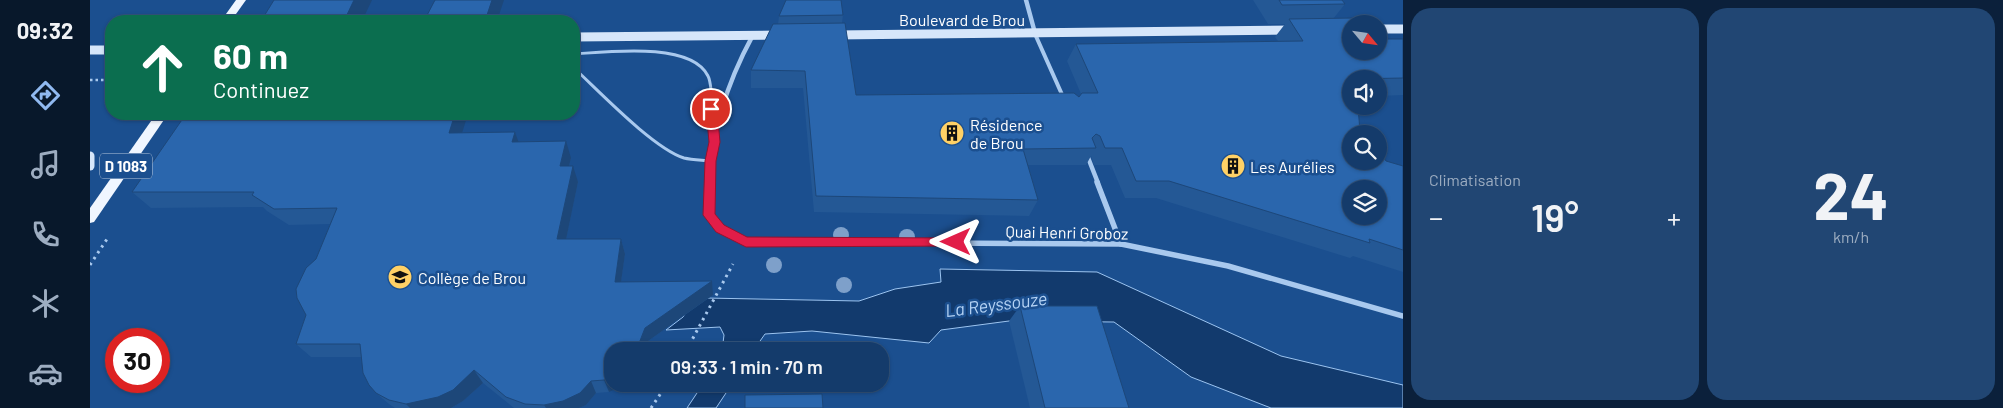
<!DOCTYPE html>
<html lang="fr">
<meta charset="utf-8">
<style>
:root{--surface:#143b6b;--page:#214673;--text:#f1f3f6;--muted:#9dadc1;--line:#33557e;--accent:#90b9f0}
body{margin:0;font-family:Barlow,sans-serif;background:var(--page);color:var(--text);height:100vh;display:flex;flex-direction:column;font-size:19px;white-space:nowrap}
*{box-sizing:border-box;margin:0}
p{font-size:16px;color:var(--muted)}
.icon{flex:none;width:28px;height:28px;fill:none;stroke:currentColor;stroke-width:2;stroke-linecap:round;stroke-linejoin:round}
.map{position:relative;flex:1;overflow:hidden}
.sheet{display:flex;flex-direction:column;gap:8px;padding:8px;background:#0b203b;width:600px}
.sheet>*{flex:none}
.top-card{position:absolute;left:15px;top:15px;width:475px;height:105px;border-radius:20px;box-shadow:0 1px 4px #0004,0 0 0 1px var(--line);background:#0b6e4f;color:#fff;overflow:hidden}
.needle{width:32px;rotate:119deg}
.buttons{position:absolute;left:1252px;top:15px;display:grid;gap:10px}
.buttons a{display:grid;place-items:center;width:45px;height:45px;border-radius:50%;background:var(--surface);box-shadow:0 1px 4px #0004,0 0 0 1px var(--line);font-size:25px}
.speed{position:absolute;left:15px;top:328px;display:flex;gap:10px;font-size:25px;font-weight:700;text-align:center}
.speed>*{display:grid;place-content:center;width:65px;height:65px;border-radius:50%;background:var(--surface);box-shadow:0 1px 4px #0004,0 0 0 1px var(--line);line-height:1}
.speed .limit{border:8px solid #d22;background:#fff;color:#111}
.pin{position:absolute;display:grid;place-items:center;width:42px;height:42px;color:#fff;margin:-21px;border:2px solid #fff;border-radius:50%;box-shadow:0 1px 5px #0007}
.me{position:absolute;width:55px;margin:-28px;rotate:270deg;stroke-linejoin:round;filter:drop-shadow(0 0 4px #0008)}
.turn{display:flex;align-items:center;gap:18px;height:105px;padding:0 25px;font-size:22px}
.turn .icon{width:65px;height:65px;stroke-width:2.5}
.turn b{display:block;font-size:35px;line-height:42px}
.big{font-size:38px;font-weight:600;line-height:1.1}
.sheet .tile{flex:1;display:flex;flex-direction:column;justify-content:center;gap:8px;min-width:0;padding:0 18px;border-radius:20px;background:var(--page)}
.sheet .dial{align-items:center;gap:0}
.dial b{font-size:65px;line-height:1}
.heat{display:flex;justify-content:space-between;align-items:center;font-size:28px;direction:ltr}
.sheet .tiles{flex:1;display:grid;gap:8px;grid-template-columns:repeat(2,1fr)}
.trip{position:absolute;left:514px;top:342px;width:285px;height:50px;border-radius:20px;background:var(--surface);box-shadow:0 1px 4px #0004,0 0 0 1px var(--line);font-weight:600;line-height:50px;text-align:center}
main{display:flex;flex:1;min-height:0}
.tabs{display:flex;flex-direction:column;width:90px;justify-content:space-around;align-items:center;background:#08182b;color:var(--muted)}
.tabs .icon{width:35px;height:35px}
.tabs .selected{color:var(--accent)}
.tabs b{font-size:22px;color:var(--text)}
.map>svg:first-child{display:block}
.water{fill:#123a6d;stroke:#9cc4f0}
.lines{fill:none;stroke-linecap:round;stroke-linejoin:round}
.path-far1{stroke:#a9c9ee;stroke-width:2.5;stroke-dasharray:2.5 3;stroke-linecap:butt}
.path{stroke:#a9c9ee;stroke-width:3;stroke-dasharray:2.5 4.5;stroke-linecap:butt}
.service{stroke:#a9c9ee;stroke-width:3}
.pedestrian{stroke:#a9c9ee;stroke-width:4}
.minor-far1{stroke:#a9c9ee;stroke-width:4.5}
.minor{stroke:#a9c9ee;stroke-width:5.5}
.secondary{stroke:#d6e6fa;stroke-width:9}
.primary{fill:#f0f6ff;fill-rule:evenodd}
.tree{fill:#7ea0ca}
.wall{fill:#245895}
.shaded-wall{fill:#1d4779}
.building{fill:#2a66ad;stroke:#1d4779;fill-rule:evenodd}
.route{fill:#e11d48;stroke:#92132f}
.labels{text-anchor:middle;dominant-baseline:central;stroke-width:5;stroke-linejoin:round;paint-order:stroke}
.shield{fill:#1b4f8f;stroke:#bbcadd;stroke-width:1}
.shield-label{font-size:15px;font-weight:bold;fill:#fff}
.street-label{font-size:16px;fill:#fff;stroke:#1b4f8f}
.poi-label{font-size:16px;fill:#fff;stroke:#1b4f8f;text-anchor:start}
.water-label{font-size:18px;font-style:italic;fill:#b5d3f5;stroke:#1b4f8f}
</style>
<main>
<nav class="tabs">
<b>09:32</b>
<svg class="icon selected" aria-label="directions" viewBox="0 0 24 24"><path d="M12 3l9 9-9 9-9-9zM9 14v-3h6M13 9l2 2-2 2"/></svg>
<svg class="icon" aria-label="music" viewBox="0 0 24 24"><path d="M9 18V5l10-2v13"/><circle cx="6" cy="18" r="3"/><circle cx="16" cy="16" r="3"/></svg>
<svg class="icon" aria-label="phone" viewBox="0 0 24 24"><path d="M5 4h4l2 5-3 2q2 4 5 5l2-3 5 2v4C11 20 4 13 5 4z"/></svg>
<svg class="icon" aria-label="climate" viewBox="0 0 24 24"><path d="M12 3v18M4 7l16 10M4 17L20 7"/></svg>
<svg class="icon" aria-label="car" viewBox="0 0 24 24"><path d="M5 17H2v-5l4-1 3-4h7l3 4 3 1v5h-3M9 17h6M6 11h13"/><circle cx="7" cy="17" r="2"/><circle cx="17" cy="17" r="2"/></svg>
</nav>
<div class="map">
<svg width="1313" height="408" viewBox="0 0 1313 408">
<rect width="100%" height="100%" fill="#1b4f8f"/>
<g class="water">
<polygon points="850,269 1007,272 1191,356 1313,385 1313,408 1181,408 1101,377 1024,322 919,321 851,330 839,343 722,331 675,334 663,351 632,351 634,335 630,327 576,330 593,317 602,301 615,298 769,301 805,289 851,282"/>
<polygon points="613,384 642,384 626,408 597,408"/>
</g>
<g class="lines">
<polyline class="path-far1" points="0,80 21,80"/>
<g class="path">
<polyline points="0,265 17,239"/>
<polyline points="596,351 643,264"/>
<polyline points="561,408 577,384"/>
</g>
<g class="service">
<path d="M484,54C516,52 601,41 618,76C623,85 623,124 624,137"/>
<path d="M484,68C510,92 563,148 594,158C602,160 612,160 621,161"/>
</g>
<polyline class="pedestrian" points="945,34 974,99"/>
<g class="minor-far1">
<polyline points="936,0 945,33"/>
<polyline points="997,155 1008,183"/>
<path d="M620,183C621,130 638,81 663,35"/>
</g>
<g class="minor">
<polyline points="620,182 619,215 630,228 656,242 1031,244 1138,266 1313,316"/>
<polyline points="1007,182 1031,244"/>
</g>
<g class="secondary">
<polyline points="1289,29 1313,29"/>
<polyline points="745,35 1203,30"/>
<polyline points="484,37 690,35"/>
<polyline points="0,50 21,50"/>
<polyline points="0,156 0,166"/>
</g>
<g class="primary">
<polygon points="146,0 156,0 141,21 131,21"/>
<polygon points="66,114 78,114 4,222 0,223 0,208"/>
</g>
</g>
<g class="tree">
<circle cx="751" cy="235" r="8"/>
<circle cx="817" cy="237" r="8"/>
<circle cx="864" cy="239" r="8"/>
<circle cx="684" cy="265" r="8"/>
<circle cx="754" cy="285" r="8"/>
</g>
<g class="wall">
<polygon points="1163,0 1252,0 1255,4 1243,19 1261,51 1313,39 1313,95 1289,96 1289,79 1261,79 1261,134 1294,158 1296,161 1313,166 1313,272 1263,256 1260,258 1066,198 1035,198 1021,165 1004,165 1001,156 996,165 938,165 948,200 939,216 724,212 713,88 661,88 661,70 688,24 689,16 753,15 752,23 766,95 989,97 991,94 977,61 986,44 1188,41 1185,37 1195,24 1178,24"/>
<polygon points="425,132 428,142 481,158 479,166 488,182 476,239 531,239 535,254 531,282 623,295 558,341 519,392 506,393 496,405 489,408 424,408 393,383 373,401 361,408 305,408 299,404 286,393 271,357 221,357 206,344 216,315 226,259 240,224 199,225 177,211 173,207 61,208 42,192 372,133"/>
<polygon points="930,306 1039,408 940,408 919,321"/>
</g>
<g class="shaded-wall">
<polygon points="264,0 282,0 272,21 254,21"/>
<polygon points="402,0 414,0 407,21 395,21"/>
<polygon points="365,114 378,114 367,149 359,133"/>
<polygon points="425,132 431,149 422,142"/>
<polygon points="476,141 481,158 475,182 470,166"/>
<polygon points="483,166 488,182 473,254 467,239"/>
<polygon points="531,239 535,254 529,296 525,282"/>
<polygon points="622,281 623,295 558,341 554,351 546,351 555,328"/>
<polygon points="384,370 393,383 373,401 361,408 320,408 316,404"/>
<polygon points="522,376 522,384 536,384 519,392 514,380"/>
<polygon points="501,381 506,393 496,405 489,408 456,408 454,405"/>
</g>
<g class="building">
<polygon points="184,0 264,0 254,21 171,21"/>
<polygon points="345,0 402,0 395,21 334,21"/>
<polygon points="696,0 751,0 753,15 689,16"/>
<polygon points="1189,0 1252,0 1255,4 1192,5"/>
<path d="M1263,18L1267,24H1261V51H1289V39H1313V78L1261,79V106H1268L1270,132L1272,134H1261V161H1289V150L1297,153L1294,158L1296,161L1313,166V250L1279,239L1280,243L1079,181H1046L1032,148H1015L1010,136L1006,134L1002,138L1006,148L933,149L948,200L726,196L715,71L661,70L683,24L755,23L766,95L984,93L989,97L992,93H1008L986,44L1213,41L1199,19ZM1261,189H1289V216H1261Z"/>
<polygon points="96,114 365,114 359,133 425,132 422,142 476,141 470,166 483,166 467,239 531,239 525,282 622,281 555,328 546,351 522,351 522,376 514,380 501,381 490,393 473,401 454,405 435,404 416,397 384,370 363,390 348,397 316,404 299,400 286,393 279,385 273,373 270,344 206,344 216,315 207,298 206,289 216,268 226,259 247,208 184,209 162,195 164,192 42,192"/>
<polygon points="930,306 1007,306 1039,408 955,408"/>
<polygon points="732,394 733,408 655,408 655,395"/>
</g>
<polygon class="route" points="621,105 627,109 630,142 626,161 625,214 634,225 657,237 866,238 870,239 872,242 870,246 656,247 626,232 613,215 615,161 619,142 616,109"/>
<defs>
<symbol id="building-disc" viewBox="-11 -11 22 22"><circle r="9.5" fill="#ffd166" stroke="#1b4f8f"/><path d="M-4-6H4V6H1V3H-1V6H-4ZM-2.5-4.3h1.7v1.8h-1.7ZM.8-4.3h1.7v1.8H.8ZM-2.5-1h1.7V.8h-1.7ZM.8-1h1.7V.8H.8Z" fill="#111"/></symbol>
<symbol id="school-disc" viewBox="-11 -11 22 22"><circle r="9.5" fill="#ffd166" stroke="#1b4f8f"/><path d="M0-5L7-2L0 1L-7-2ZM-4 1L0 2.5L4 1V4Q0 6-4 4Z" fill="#111"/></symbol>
</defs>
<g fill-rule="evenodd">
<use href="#building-disc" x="848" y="119" width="28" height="28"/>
<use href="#building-disc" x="1129" y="152" width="28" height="28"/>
<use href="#school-disc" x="296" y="263" width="28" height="28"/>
</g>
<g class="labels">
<rect class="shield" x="10" y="153.5" width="52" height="25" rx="4"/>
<g class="shield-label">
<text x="36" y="166">D 1083</text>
</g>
<g class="street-label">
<text x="872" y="19">Boulevard de Brou</text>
<text transform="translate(977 232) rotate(1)">Quai Henri Groboz</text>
</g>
<g class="poi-label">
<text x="880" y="124">Résidence<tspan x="880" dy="18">de Brou</tspan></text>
<text x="1160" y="166">Les Aurélies</text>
<text x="328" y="277">Collège de Brou</text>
</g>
<g class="water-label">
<text transform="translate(906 304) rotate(-7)">La Reyssouze</text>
</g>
</g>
</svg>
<div class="buttons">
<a><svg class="needle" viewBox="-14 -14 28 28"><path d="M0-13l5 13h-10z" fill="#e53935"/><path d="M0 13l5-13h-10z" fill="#9dadc1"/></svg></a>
<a><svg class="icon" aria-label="sound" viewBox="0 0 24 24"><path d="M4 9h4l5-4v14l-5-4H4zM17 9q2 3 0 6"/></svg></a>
<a><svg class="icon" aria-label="search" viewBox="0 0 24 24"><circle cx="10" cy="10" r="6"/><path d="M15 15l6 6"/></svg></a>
<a><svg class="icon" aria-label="layers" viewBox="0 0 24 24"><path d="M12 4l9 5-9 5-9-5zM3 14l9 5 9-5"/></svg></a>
</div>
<div class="speed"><div class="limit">30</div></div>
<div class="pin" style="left:621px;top:109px;background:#d93025"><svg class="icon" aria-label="arrive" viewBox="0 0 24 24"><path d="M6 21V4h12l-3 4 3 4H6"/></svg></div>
<svg class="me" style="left:866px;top:242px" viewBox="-20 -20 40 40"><path d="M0-17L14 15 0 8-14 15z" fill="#e11d48" stroke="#fff" stroke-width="4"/></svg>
<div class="trip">09:33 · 1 min · 70 m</div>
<div class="top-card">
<div class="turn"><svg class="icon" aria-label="ahead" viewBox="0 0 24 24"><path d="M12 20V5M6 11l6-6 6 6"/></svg><div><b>60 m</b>Continuez</div></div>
</div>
</div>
<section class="sheet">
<div class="tiles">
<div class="tile"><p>Climatisation</p>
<div class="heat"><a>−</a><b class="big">19°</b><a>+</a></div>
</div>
<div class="tile dial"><b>24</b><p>km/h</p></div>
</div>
</section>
</main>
